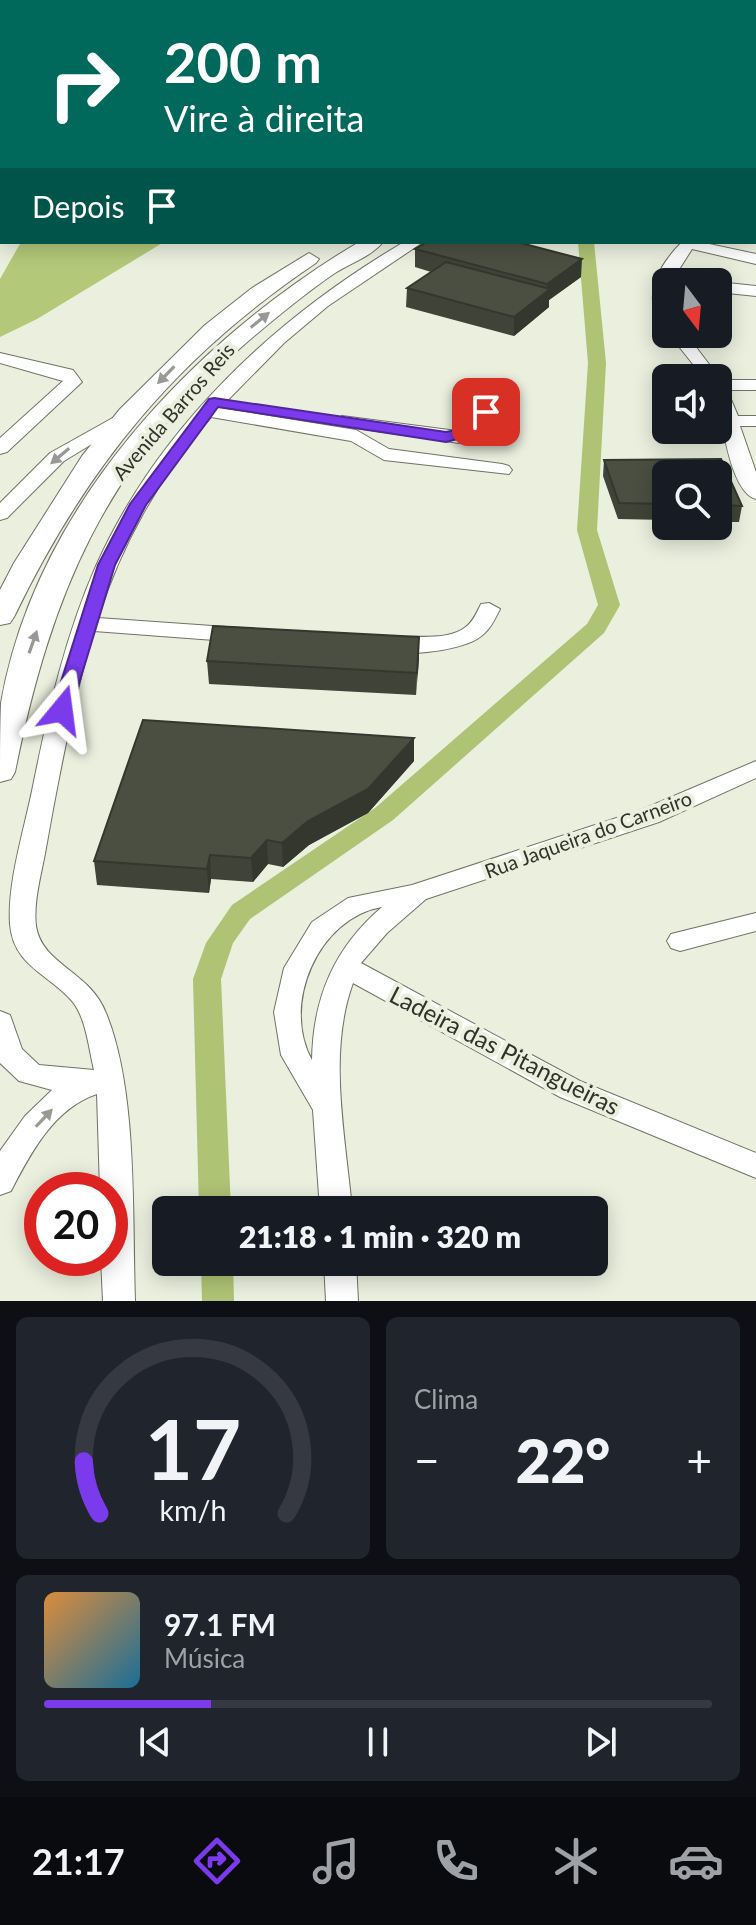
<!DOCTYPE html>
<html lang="pt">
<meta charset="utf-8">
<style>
:root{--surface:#171b24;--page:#20242c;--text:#f1f3f6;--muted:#9ea1a6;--line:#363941;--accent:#7c3aed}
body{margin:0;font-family:Lato,sans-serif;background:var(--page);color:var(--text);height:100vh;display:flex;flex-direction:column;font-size:30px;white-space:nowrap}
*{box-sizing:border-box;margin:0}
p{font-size:26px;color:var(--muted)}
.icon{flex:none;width:44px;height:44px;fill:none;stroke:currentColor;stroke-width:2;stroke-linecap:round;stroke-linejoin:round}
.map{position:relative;height:1301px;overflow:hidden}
.details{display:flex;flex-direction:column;gap:16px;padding:16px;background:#0d0f14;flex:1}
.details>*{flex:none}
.guide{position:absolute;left:0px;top:0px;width:756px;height:244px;box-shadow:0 4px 20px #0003;background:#00695c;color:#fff;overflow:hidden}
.needle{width:52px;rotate:164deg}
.controls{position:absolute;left:652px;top:268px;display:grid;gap:16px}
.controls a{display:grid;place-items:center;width:80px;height:80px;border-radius:12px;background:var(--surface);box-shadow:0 4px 20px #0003;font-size:40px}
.speed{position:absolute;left:24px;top:1172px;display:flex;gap:16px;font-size:40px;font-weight:700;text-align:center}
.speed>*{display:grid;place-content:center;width:104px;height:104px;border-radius:50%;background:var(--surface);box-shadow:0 4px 20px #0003;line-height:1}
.speed .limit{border:12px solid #d22;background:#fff;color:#111}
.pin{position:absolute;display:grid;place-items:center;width:68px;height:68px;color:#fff;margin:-34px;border-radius:16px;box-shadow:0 4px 12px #0006}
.me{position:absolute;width:88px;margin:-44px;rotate:16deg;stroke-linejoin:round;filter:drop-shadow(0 0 6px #0008)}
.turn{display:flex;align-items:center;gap:28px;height:168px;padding:0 32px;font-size:36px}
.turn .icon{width:104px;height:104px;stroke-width:2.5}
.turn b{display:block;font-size:56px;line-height:68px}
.then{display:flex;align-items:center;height:76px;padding:0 32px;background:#0003;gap:16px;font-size:30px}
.big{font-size:60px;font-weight:800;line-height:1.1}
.details .card{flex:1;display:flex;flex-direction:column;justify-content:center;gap:12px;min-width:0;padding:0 28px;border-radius:12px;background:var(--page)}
.details .dial{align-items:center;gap:0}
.dial svg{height:208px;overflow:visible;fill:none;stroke:var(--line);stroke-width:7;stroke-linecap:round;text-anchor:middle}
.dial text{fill:var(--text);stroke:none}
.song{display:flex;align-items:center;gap:24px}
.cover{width:96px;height:96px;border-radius:12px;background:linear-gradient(135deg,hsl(30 70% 55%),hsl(200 70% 35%))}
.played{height:8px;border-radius:4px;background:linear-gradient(90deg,var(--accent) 25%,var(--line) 25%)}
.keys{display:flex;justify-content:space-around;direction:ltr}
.heat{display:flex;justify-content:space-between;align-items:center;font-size:44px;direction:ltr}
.details .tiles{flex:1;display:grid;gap:16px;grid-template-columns:1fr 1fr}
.card:last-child{grid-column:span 2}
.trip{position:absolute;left:152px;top:1196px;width:456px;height:80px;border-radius:12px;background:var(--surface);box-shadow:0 4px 20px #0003;font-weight:800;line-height:80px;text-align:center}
.tab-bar{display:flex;height:128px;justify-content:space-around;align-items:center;background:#090b0e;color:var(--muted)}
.tab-bar .icon{width:56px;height:56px}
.tab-bar .on{color:var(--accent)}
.tab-bar b{font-size:36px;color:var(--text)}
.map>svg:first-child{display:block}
.forest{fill:#b3c879}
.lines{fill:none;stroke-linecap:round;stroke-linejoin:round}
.canal{fill:#aec374;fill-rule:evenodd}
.minor-casing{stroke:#6e7364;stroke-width:2}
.major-casing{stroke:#6e7364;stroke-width:2}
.minor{fill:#fff;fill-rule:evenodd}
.major{fill:#fff;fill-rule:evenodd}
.wall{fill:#404438}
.shaded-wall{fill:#34372e}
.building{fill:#4b4f41;stroke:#34372e;stroke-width:2}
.oneway{fill:#989895}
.route{fill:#7c3aed;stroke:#51269a;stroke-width:2}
.labels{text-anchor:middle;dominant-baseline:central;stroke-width:8;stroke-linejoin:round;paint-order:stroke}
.street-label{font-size:20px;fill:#30322b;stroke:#eaefde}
.near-street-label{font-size:24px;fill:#30322b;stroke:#eaefde}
</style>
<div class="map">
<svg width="756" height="1301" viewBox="0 0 756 1301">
<rect width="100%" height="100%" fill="#eaefde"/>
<g class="forest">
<polygon points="31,0 332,0 339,2 31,2"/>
<polygon points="21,242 164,242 37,319 0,337 0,279"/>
</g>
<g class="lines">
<g class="canal">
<polygon points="568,0 580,0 582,2 570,2"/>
<polygon points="578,242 594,242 606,363 597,530 620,605 604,633 393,820 250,919 233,943 221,979 231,1210 199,1210 193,979 206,943 232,905 375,808 587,624 598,605 577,530 588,363"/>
<polygon points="201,1262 233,1262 234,1301 202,1301"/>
</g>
<defs>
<g id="minor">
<rect x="754" y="79" width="2" height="8"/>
<rect x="754" y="221" width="2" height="8"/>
<path d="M404,242H423L328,306L284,343L220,408L356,430L389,449L502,464L509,466L512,470L509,474L384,460L351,441L211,417C160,475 121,545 98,618L241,628L252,635L241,642L94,631L89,646C71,713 58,780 46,848C42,872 33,901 36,926C42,965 90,971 106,1013C138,1091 132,1215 135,1301H103L101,1258H110V1190H100L97,1094C54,1108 30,1154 11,1191L0,1195V1151L25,1116L52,1090L19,1081L0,1063V1011L10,1015L22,1049L39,1065L94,1070C89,1050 86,1017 72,1001C49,974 13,966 10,924C7,881 26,824 34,781C49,708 66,634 96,566C158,427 275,318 404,242Z"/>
<path d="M682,242H700L756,254V264L692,249L671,282H666V326L660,325C643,294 659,265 682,242Z"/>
<polygon points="718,282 756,286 756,296 718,292"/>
<path d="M669,334H686L721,380H756V390H727L738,416H756V426H740L756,472V499C728,492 718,403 718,378H704Z"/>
<polygon points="0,353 73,370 82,382 7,452 0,454 0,438 63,381 0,363"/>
<polygon points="486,407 495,412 483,434 459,443 342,426 333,421 342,416 457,431 470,426 480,408"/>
<polygon points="127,410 136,415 133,419 64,461 7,518 0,520 0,503 50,453"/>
<path d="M489,603L500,609C494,621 489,632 477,639C460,650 394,661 380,644C394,628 443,647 467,626C474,620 477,612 481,604Z"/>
<path d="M756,761V778L659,822L426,899L387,933L361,963L580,1081L756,1153V1178L560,1097L353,983C327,1054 346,1138 352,1210H320L313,1110L281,1055L274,1012L284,968L312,922L348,898L412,885L641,810ZM382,907C334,948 313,998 312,1060C281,1005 318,918 382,907Z"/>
<polygon points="756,913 756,931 680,951 671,948 667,941 671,934"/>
<polygon points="324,1262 356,1262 358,1301 326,1301"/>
</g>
<g id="major">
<polygon points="349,0 370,0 371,2 350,2"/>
<polygon points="400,0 423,0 424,2 401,2"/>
<polygon points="442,0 467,0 468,2 443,2"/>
<polygon points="586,0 601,0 602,2 587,2"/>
<polygon points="609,0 625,0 626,2 610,2"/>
<polygon points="642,0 659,0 660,2 643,2"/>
<rect x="754" y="24" width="2" height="8"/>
<rect x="754" y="67" width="2" height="10"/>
<path d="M359,242H383C371,257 348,264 332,275C302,296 274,319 246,343C105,465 51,593 15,772L11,779L0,782C0,757 0,728 1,703C35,507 194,340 359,242Z"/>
<path d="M309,253L319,259L316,263C176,357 87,466 14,617L10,623L0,625V590L14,563L82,456L120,409L205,325L252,288Z"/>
</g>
</defs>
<use href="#minor" class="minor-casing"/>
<use href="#major" class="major-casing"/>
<use href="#minor" class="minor"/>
<use href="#major" class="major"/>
</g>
<g class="wall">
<rect x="754" y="86" width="2" height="26"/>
<polygon points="754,115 756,116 756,155 754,154"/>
<polygon points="415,249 581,277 549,300 549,307 514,336 406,307 407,288 431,272 415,267"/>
<polygon points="721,459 742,506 739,522 718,522 718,474 666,474 666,520 618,519 603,476 604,460"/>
<polygon points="419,637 416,695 209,684 207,661"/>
<polygon points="414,738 414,761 368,813 309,845 283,867 268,864 253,882 211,879 209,893 97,885 94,861"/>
</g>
<g class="shaded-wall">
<polygon points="582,259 581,277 549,300 549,307 514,336 514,317 547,291 547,284"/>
<polygon points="419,637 419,659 416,695 417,673"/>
<polygon points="414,738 414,761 368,813 309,845 283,867 282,843 308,821"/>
<polygon points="267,840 268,864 253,882 251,858"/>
<polygon points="210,855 211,879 209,893 207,869"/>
</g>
<g class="building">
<rect x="754" y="86" width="2" height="13"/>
<polygon points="754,115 756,116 756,142 754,141"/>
<polygon points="427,242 517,242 582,259 547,284 415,249"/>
<polygon points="446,262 550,289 514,317 407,288"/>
<polygon points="721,459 742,506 718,505 718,474 666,474 666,504 619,503 604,460"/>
<polygon points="213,626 419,637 417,673 207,661"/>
<polygon points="143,720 414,738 368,789 308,821 282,843 267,840 251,858 210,855 207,869 94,861"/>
</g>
<defs><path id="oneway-solid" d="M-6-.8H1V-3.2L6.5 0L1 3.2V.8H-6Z" transform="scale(2)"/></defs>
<g class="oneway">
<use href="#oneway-solid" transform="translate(260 320) rotate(-39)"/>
<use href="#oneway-solid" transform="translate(166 375) rotate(134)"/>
<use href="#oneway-solid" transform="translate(60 456) rotate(140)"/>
<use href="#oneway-solid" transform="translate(33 642) rotate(-71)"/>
<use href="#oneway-solid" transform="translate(44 1118) rotate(-47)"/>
</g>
<polygon class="route" points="214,398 446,432 471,427 481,409 493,412 482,433 446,442 218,407 146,505 115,565 71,710 68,714 55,714 52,710 98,565 130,504 209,399"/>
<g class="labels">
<g class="street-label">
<text transform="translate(173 411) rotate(-49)">Avenida Barros Reis</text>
<text transform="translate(588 834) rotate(-20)">Rua Jaqueira do Carneiro</text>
</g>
<g class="near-street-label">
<text transform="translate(505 1050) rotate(27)">Ladeira das Pitangueiras</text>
</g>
</g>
</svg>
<div class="controls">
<a><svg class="needle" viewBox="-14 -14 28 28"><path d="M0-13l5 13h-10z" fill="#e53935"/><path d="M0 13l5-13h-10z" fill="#9ea1a6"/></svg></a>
<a><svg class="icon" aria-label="sound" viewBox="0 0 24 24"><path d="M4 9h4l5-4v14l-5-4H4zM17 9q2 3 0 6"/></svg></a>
<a><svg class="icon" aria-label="search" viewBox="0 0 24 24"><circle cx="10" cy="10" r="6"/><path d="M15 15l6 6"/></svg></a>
</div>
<div class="speed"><div class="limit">20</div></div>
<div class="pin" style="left:486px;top:412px;background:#d93025"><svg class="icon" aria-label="arrive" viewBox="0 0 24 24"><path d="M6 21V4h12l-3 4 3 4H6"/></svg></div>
<svg class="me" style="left:62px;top:710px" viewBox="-20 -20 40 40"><path d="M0-17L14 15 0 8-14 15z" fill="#7c3aed" stroke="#fff" stroke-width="4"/></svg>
<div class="trip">21:18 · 1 min · 320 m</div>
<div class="guide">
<div class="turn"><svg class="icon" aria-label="right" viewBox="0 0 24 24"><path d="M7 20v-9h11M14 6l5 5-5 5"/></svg><div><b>200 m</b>Vire à direita</div></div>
<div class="then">Depois<svg class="icon" aria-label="arrive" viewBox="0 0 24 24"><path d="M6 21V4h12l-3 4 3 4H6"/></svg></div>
</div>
</div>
<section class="details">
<div class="tiles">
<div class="card dial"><svg viewBox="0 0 100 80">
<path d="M14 69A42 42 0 1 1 86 69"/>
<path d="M14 69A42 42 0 0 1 8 49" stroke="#7c3aed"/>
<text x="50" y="56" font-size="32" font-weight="700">17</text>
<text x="50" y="72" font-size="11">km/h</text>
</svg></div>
<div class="card"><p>Clima</p>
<div class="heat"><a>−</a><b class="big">22°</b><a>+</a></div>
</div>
<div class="card">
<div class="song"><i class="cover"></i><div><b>97.1 FM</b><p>Música</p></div></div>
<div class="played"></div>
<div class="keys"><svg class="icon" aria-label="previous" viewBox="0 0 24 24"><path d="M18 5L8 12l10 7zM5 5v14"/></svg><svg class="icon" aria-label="pause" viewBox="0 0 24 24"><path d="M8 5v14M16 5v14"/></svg><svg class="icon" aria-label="next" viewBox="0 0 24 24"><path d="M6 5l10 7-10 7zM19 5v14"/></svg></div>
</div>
</div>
</section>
<nav class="tab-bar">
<b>21:17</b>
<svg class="icon on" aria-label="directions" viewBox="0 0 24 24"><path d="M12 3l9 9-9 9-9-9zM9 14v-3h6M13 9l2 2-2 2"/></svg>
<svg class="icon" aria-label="music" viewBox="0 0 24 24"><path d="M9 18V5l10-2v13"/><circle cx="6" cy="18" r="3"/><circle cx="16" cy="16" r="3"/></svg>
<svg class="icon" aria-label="phone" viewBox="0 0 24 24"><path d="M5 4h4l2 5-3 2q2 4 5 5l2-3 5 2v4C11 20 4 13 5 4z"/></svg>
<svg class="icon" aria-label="climate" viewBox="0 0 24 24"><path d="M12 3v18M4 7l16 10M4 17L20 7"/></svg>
<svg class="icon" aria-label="car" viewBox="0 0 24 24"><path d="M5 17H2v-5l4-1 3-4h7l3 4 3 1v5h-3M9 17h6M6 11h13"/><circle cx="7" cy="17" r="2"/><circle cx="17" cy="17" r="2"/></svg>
</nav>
